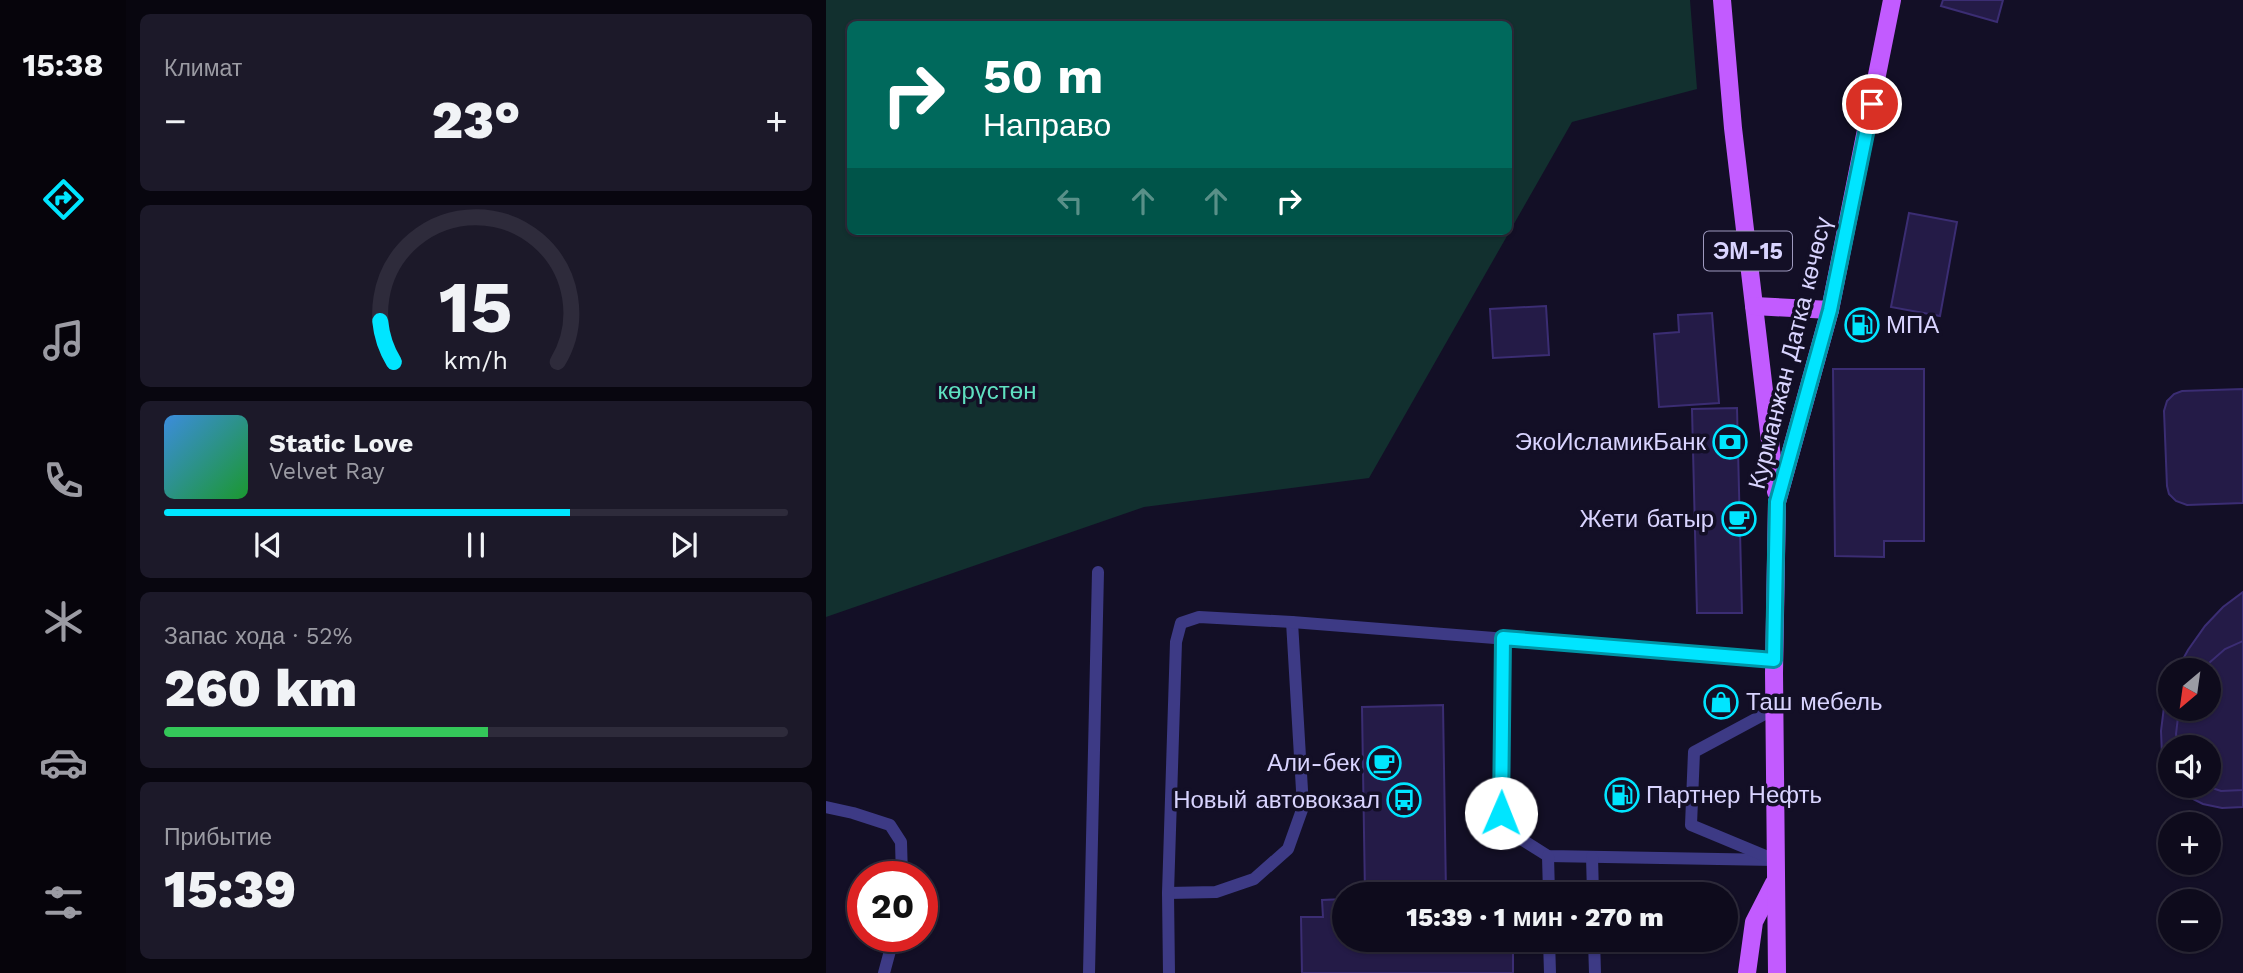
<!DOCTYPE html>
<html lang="ru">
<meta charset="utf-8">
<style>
:root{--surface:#0e0b1c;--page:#1c1929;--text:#f1f3f6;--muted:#9b9ba3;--line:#2e2b3b;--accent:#00e5ff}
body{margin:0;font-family:"Work Sans",sans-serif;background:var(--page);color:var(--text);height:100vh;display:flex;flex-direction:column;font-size:26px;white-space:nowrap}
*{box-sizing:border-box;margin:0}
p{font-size:23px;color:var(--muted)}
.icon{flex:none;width:38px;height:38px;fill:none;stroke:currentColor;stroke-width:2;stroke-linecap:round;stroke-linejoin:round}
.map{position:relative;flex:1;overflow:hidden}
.sheet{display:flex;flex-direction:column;gap:14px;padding:14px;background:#08060f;width:700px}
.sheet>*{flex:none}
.hud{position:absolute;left:21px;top:21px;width:665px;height:214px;border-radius:10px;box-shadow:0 2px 5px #0004,0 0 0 2px var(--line);background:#00695c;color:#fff;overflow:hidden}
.needle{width:46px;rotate:209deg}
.tools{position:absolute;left:1332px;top:658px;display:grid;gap:14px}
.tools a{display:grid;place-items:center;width:63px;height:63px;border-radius:50%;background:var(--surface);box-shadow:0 2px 5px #0004,0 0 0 2px var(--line);font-size:35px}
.speed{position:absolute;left:21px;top:861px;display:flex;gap:14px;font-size:35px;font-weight:700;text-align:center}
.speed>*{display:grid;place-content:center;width:91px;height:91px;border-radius:50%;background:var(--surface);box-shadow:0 2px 5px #0004,0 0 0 2px var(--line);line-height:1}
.speed .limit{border:10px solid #d22;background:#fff;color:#111}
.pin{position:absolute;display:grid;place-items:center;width:60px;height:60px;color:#fff;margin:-30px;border:4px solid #fff;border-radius:50%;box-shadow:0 2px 7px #0007}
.me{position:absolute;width:77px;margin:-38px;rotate:1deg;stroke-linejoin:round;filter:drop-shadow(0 0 5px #0008)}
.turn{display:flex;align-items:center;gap:24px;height:147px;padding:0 21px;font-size:32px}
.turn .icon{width:91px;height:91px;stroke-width:2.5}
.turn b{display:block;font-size:49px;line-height:60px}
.lanes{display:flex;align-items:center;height:66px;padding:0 21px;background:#0003;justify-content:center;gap:35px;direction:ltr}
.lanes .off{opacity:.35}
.big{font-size:52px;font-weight:800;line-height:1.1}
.sheet .widget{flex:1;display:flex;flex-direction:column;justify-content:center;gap:10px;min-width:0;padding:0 24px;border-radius:10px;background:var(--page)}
.sheet .dial{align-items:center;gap:0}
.dial svg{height:182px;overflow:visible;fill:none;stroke:var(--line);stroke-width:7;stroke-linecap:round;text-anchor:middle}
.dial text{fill:var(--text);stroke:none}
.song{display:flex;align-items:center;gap:21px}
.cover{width:84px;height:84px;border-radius:10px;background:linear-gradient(135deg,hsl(210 70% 55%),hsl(130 70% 35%))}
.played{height:7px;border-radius:4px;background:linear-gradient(90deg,var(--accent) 65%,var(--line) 65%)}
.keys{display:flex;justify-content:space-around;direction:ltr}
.heat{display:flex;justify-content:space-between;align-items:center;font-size:38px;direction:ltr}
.charge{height:10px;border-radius:5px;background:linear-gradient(90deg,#34c759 52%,var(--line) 0)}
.trip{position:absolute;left:506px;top:882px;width:406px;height:70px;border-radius:35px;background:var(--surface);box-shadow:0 2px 5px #0004,0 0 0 2px var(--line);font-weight:800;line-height:70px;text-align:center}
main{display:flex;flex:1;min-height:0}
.dock{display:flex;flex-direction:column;width:126px;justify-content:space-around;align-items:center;background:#06040b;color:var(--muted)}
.dock .icon{width:49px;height:49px}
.dock .on{color:var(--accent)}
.dock b{font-size:32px;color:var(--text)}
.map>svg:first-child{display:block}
.green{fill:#12302f;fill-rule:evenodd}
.building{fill:#241b47;stroke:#3b2d73;stroke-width:2}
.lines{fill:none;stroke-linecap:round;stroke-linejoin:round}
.service{stroke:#3d3a85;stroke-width:12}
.primary{stroke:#c25bff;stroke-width:18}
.route-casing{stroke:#0095a6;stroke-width:18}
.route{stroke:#00e5ff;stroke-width:12}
.labels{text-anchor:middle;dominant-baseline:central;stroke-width:7;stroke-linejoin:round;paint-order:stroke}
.shield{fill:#130f26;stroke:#9e99be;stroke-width:2}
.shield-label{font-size:23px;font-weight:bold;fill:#d9d4ff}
.poi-label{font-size:24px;fill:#d9d4ff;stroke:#130f26;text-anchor:end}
.street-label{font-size:24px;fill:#d9d4ff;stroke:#130f26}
.park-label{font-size:24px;fill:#5fe0c0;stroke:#130f26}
</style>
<main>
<nav class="dock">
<b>15:38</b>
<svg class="icon on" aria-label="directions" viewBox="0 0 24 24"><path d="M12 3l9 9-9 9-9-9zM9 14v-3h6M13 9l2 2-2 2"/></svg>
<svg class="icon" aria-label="music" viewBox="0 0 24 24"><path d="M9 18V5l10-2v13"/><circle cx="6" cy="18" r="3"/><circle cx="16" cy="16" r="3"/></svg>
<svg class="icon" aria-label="phone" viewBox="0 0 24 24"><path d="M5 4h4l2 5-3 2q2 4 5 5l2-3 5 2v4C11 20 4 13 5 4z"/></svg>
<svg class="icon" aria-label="climate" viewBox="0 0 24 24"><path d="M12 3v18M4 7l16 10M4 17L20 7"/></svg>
<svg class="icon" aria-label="car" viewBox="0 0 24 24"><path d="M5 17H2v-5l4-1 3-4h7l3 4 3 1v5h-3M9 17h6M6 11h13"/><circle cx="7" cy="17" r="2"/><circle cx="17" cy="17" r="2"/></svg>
<svg class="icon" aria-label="filters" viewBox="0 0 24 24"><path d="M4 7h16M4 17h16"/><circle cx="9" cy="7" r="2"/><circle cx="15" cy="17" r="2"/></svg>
</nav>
<section class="sheet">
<div class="widget"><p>Климат</p>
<div class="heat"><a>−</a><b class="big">23°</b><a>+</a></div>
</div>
<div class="widget dial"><svg viewBox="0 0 100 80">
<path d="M14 69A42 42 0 1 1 86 69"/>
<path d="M14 69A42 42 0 0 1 8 51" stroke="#00e5ff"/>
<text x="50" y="56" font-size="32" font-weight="700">15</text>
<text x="50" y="72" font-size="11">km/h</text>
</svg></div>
<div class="widget">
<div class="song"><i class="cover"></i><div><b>Static Love</b><p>Velvet Ray</p></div></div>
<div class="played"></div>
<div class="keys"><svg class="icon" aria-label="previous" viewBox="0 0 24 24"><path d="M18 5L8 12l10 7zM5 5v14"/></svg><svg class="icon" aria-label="pause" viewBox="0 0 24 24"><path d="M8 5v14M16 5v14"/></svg><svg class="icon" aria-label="next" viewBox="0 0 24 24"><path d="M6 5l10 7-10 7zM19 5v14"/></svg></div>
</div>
<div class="widget"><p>Запас хода · 52%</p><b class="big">260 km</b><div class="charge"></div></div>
<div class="widget"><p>Прибытие</p><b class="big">15:39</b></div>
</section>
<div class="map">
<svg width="1417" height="973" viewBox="0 0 1417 973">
<rect width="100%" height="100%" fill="#130f26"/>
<path class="green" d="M0,0H864L871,89L746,122L543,478L318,507L0,617ZM24,24H682V231H24Z"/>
<g class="building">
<polygon points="1117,0 1177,0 1171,22 1115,6"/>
<polygon points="1083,213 1131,222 1114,316 1065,307"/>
<polygon points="720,306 723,355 667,358 664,309"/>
<polygon points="886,313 893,403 833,407 828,334 853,332 852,315"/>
<polygon points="1007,369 1098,369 1098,541 1058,541 1058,557 1009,556"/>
<polygon points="1417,389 1417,503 1361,505 1350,501 1343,494 1341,486 1338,411 1341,401 1348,394 1356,391"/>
<polygon points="911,408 916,613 871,613 866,409"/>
<polygon points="1417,592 1417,807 1396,808 1377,804 1357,794 1351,786 1382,786 1382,747 1344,747 1344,776 1336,755 1335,731 1338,707 1344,687 1344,709 1382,709 1382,670 1351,670 1362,650 1379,626 1397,607"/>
<polygon points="1417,641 1417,790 1395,791 1380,786 1382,786 1382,747 1352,747 1350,734 1353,709 1382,709 1382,670 1375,670 1399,649"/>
<polygon points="617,705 620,894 539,894 536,707"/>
<polygon points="518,899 518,940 687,940 687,973 476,973 475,917 497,917 496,900"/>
</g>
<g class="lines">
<g class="service">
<polyline points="677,638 675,813 687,834 722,856 949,860"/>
<polyline points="0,807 27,813 64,825 75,842 76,877"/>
<polyline points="722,856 723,894"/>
<polyline points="766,857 767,894"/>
<polyline points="942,857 865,825 868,752 948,709"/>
<polyline points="342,893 390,892 428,879 462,849 477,807 466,622"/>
<polyline points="723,940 724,973"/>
<polyline points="768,940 769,973"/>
<polyline points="58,973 68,936"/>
<polyline points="263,973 272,572"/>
<polyline points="343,973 342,893 350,642 355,623 373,617 466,622 948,660"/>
</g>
<g class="primary">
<polyline points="896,0 907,128 950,492"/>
<polyline points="928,306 1004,310"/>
<polyline points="921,973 928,922 948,883"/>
<polyline points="951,973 948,673 951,502 1004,310 1066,0"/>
</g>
</g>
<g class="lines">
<defs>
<polyline id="route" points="675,813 677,638 948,660 951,502 1004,310 1046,104"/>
</defs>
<use href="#route" class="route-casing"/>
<use href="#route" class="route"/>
</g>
<defs>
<symbol id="fuel-ring" viewBox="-11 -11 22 22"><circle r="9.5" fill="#130f26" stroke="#00e5ff" stroke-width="1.5"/><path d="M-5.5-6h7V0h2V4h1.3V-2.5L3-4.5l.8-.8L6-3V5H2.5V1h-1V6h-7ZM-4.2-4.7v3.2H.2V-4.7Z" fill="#00e5ff"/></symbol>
<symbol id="bank-ring" viewBox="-11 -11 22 22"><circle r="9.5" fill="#130f26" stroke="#00e5ff" stroke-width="1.5"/><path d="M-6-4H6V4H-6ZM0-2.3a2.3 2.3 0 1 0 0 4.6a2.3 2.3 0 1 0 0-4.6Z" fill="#00e5ff"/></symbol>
<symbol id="cafe-ring" viewBox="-11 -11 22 22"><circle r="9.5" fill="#130f26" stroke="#00e5ff" stroke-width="1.5"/><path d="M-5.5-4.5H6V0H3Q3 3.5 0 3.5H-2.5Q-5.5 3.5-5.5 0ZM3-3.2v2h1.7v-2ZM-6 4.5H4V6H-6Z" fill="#00e5ff"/></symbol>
<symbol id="shop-ring" viewBox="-11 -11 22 22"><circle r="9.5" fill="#130f26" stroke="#00e5ff" stroke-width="1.5"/><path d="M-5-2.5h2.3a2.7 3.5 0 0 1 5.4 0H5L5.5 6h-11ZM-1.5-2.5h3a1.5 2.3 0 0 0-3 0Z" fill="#00e5ff"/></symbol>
<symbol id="bus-ring" viewBox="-11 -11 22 22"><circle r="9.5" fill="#130f26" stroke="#00e5ff" stroke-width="1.5"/><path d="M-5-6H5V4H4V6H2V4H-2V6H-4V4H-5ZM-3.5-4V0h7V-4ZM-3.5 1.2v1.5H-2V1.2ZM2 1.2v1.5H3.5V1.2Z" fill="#00e5ff"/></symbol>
</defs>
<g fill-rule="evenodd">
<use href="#fuel-ring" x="1017" y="306" width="38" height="38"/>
<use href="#bank-ring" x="885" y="423" width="38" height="38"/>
<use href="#cafe-ring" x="894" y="500" width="38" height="38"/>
<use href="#shop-ring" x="876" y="683" width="38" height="38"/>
<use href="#cafe-ring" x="539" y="744" width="38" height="38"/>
<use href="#fuel-ring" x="777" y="776" width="38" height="38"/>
<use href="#bus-ring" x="559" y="781" width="38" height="38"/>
</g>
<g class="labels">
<rect class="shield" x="878" y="231.5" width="88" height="39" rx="5"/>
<g class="shield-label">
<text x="922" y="251">ЭМ-15</text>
</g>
<g class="poi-label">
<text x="1060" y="325" text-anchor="start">МПА</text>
<text x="880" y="442">ЭкоИсламикБанк</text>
<text x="888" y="519">Жети батыр</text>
<text x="920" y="702" text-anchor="start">Таш мебель</text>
<text x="534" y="763">Али-бек</text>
<text x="820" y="795" text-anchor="start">Партнер Нефть</text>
<text x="554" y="800">Новый автовокзал</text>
</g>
<g class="street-label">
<text transform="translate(964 353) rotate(-76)">Курманжан Датка көчөсү</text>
</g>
<g class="park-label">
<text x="161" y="391">көрүстөн</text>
</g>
</g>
</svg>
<div class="tools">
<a><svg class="needle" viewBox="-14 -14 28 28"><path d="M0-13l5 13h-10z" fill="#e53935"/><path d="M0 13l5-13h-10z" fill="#9b9ba3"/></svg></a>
<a><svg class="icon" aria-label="sound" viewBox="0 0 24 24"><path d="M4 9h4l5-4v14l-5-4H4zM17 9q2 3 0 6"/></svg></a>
<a>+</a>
<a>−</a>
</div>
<div class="speed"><div class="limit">20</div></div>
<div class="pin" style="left:1046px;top:104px;background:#d93025"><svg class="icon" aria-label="arrive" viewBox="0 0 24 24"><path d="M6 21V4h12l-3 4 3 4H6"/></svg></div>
<svg class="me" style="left:675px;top:813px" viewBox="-20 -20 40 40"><circle r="19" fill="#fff"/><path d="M0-13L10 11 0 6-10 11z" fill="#00e5ff"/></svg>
<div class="trip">15:39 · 1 мин · 270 m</div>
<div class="hud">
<div class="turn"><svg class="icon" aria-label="right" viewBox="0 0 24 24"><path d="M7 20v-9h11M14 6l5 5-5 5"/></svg><div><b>50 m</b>Направо</div></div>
<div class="lanes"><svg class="icon off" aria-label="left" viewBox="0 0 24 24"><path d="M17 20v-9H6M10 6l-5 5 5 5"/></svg><svg class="icon off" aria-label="ahead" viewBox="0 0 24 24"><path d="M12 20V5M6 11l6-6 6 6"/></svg><svg class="icon off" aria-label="ahead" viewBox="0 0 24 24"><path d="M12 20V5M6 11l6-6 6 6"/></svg><svg class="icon" aria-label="right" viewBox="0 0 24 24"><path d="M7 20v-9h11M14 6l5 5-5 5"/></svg></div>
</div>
</div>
</main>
